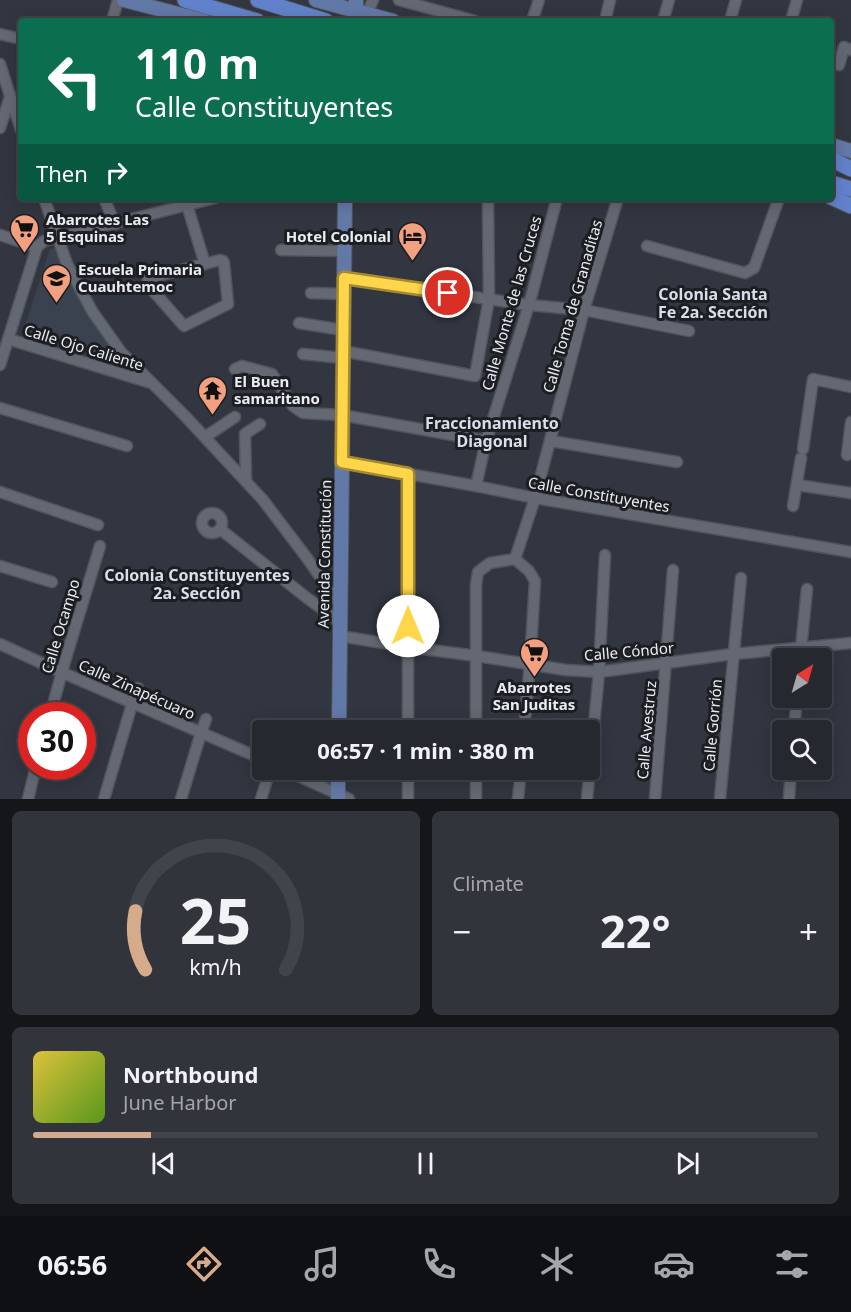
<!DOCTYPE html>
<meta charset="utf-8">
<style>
:root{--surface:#262830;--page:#32343c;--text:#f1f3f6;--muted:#a4a6ab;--line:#42444c;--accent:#d6ab8b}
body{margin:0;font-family:"Noto Sans",sans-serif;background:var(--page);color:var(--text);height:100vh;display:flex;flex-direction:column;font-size:22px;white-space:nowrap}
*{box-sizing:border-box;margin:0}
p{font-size:20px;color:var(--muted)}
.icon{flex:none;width:33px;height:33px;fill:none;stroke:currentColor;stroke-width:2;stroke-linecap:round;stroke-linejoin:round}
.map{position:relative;height:799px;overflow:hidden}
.side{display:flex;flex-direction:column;gap:12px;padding:12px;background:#15161a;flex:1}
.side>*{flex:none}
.banner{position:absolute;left:18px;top:18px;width:816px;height:183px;border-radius:6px;box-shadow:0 3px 15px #0003,0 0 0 2px var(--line);background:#0b6e4f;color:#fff;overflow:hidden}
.needle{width:39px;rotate:37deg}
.controls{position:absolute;left:772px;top:648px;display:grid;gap:12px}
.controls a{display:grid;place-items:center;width:60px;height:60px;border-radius:6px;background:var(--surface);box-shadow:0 3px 15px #0003,0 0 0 2px var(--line);font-size:30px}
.speed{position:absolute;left:18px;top:702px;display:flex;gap:12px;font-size:30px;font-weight:700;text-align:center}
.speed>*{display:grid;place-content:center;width:78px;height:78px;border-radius:50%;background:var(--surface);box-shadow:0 3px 15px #0003,0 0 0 2px var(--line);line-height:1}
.speed .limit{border:9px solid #d22;background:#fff;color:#111}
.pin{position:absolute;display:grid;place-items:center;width:51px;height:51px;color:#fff;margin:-26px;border:3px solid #fff;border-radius:50%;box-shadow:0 2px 6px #0007}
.me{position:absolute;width:66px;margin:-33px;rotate:0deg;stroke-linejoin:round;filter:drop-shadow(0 0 4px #0008)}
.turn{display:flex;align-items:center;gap:21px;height:126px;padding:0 18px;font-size:27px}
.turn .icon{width:78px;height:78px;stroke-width:2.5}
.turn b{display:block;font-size:42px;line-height:51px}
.then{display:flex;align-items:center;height:57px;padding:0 18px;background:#0003;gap:12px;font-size:22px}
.big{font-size:45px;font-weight:700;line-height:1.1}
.side .card{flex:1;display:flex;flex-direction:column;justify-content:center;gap:9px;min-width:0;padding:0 21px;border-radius:9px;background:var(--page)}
.side .dial{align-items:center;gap:0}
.dial svg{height:156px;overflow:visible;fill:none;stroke:var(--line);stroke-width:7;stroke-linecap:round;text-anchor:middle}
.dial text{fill:var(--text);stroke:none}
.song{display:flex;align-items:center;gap:18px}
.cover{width:72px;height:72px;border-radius:9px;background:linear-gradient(135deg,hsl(50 70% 55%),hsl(90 70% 35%))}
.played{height:6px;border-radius:3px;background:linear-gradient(90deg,var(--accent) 15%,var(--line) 15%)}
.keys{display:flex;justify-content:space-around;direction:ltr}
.heat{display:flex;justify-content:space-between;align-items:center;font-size:33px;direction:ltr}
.side .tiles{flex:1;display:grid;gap:12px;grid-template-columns:1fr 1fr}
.card:last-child{grid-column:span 2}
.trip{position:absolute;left:252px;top:720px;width:348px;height:60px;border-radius:6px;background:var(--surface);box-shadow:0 3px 15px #0003,0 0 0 2px var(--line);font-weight:700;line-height:60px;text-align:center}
.tab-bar{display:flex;height:96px;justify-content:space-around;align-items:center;background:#0f1013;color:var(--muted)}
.tab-bar .icon{width:42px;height:42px}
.tab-bar .current{color:var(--accent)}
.tab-bar b{font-size:27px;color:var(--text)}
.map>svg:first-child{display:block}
.built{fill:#3a4250}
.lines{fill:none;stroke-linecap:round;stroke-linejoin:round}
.minor-casing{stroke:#50545c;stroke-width:13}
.major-casing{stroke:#50545c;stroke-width:16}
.highway-casing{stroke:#50545c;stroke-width:17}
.minor{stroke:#636873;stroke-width:10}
.major{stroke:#6278a7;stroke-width:14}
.highway{stroke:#6182ca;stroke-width:15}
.route-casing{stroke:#a68a30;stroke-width:15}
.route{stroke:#ffd54a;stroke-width:10}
.labels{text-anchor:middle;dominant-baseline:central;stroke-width:6;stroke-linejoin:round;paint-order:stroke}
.poi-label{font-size:15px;font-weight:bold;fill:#e9edf3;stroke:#1c1e22;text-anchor:start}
.street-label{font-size:15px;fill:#e9edf3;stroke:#1c1e22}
.neighbourhood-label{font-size:16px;font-weight:bold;fill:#d8deeb;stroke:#1c1e22}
</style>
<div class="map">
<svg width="851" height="799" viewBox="0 0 851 799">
<rect width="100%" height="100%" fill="#323640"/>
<polygon class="built" points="55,248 69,280 98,328 126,365 22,335 50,249"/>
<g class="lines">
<defs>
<g id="minor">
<polyline points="399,0 475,21"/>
<polyline points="367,14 373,0"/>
<polyline points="112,21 118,0"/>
<polyline points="532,21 539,0"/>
<polyline points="605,21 610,0"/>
<polyline points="663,21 669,0"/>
<polyline points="730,21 736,0"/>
<polyline points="791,21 797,0"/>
<polyline points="0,34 21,39"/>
<polyline points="0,64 21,130"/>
<polyline points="839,65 844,47 851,50"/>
<polyline points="0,128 10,97"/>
<polyline points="44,198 67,264 92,311 121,352 185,416 263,500 307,558 340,605"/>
<polyline points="104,198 115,224"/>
<polyline points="183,198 187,205 205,264"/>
<polyline points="0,235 37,247"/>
<polyline points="647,246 745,273 754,268 779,198"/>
<polyline points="37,247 44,241 215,198"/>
<polyline points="281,250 344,251"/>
<polygon points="220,260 223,261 224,263 228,304 184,326 147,284 148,280 150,278"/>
<polyline points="344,278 529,305 584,310 689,331"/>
<polyline points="311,293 344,294"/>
<polyline points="299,323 343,330"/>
<polyline points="8,339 148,382"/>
<polyline points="343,351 475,376 489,299 488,198"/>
<polyline points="303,354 343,358"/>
<polyline points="0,365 37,247"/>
<polyline points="235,369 242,366 272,374 293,406 303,413 342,415 486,441"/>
<polyline points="0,408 127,446"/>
<polyline points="205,437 235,417"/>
<polyline points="551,441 677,462"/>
<polyline points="803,449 813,379 851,387"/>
<polyline points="847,455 851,422"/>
<polyline points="342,462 476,486 535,498 851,552"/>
<polyline points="246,480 245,434 260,424"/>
<polyline points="797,485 851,493"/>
<polyline points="476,486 486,441 529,305 557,198"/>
<polyline points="0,492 98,525"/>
<polyline points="793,506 801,458"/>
<circle cx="212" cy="523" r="10"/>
<polyline points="220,529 307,598 340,622"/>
<polyline points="515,559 535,498 584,310 618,198"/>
<polyline points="0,566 52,582"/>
<polyline points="340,636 408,647 477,656 566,670 599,672 733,654 851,643"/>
<polyline points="0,644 61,672 262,759"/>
<polyline points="800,658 807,589"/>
<polyline points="50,716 65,661 100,546"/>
<polyline points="408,730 408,474"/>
<polyline points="476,730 476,585 478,572 490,563 515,559 529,571 535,581 530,664 524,730"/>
<polyline points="794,730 797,698"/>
<polyline points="285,770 349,799"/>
<polyline points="28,799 36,766"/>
<polyline points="104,799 132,704 138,688"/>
<polyline points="181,799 201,733 206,719"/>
<polyline points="261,799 270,770"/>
<polyline points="408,799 408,770"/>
<polyline points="476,799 476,770"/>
<polyline points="518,799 521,770"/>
<polyline points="587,799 599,672 605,555"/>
<polyline points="655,799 673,570"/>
<polyline points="720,799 741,578"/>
<polyline points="789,799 791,770"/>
</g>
<g id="major">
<polyline points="124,0 205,21"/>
<polyline points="316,0 393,21"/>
<polyline points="356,21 356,0"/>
<polyline points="831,145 851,151"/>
<polyline points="339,730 345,198"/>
<polyline points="338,799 338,770"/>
</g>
<g id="highway">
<polyline points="185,0 257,21"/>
<polyline points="258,0 326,21"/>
<polyline points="831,159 851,169"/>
<polyline points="831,183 851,189"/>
<polyline points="831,197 851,206"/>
</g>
</defs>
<use href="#minor" class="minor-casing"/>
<use href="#major" class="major-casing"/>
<use href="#highway" class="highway-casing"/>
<use href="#minor" class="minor"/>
<use href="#major" class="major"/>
<use href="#highway" class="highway"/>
</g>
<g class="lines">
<defs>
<polyline id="route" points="408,626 408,474 342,462 344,278 448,293"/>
</defs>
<use href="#route" class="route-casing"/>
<use href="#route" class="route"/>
</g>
<defs>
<symbol id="supermarket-pin" viewBox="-11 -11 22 30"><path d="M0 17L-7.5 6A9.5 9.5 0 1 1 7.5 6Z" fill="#f2a07f" stroke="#1c1e22"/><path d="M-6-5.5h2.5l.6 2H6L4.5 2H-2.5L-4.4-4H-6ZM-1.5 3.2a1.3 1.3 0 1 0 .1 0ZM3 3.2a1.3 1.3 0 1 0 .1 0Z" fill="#111"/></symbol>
<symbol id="hotel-pin" viewBox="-11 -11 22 30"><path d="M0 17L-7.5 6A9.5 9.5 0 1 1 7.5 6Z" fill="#f2a07f" stroke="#1c1e22"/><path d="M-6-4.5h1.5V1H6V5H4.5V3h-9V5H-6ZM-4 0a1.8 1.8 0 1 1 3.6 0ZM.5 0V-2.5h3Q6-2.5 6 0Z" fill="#111"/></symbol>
<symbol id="school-pin" viewBox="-11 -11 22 30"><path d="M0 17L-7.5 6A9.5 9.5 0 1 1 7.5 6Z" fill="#f2a07f" stroke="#1c1e22"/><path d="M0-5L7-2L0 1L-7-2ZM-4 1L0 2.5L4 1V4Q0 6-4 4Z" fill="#111"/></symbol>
<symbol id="temple-pin" viewBox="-11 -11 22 30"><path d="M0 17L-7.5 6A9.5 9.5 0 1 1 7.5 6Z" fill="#f2a07f" stroke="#1c1e22"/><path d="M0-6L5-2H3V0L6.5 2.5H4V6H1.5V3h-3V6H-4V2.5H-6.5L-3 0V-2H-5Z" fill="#111"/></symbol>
</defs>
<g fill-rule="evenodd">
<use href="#supermarket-pin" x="8" y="212" width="33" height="45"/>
<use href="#hotel-pin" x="396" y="220" width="33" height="45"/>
<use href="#school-pin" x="40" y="262" width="33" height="45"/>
<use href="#temple-pin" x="196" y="374" width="33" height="45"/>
<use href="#supermarket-pin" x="518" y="636" width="33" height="45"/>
</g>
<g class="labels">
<g class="poi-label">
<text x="46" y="219">Abarrotes Las<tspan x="46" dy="17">5 Esquinas</tspan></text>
<text x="391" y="236" text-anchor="end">Hotel Colonial</text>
<text x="78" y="269">Escuela Primaria<tspan x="78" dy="17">Cuauhtemoc</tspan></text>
<text x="234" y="381">El Buen<tspan x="234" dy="17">samaritano</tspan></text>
<text x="534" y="687" text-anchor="middle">Abarrotes<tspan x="534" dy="17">San Juditas</tspan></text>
</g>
<g class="street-label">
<text transform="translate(511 303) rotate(-74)">Calle Monte de las Cruces</text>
<text transform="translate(572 306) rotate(-74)">Calle Toma de Granaditas</text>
<text transform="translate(84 347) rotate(17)">Calle Ojo Caliente</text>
<text transform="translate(599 494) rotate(10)">Calle Constituyentes</text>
<text transform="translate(324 554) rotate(-89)">Avenida Constitución</text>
<text transform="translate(60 626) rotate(-73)">Calle Ocampo</text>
<text transform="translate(629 651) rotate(-5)">Calle Cóndor</text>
<text transform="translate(137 689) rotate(24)">Calle Zinapécuaro</text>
<text transform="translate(712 725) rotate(-85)">Calle Gorrión</text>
<text transform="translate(646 730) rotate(-85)">Calle Avestruz</text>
</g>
<g class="neighbourhood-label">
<text x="713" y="294">Colonia Santa<tspan x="713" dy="18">Fe 2a. Sección</tspan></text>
<text x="492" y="423">Fraccionamiento<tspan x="492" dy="18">Diagonal</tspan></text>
<text x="197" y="575">Colonia Constituyentes<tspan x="197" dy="18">2a. Sección</tspan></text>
</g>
</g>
</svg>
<div class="controls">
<a><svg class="needle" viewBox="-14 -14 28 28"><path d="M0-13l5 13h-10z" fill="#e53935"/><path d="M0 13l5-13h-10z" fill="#a4a6ab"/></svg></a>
<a><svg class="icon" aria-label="search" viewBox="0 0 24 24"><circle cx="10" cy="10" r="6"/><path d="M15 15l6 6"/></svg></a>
</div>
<div class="speed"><div class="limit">30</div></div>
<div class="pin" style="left:448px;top:293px;background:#d93025"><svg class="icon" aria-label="arrive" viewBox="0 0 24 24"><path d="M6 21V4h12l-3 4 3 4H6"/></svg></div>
<svg class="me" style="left:408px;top:626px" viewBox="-20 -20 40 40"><circle r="19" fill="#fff"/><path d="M0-13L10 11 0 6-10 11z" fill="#ffd54a"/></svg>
<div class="trip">06:57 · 1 min · 380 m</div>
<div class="banner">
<div class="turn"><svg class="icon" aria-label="left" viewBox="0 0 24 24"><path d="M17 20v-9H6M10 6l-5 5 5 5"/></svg><div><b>110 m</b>Calle Constituyentes</div></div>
<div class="then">Then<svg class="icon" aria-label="right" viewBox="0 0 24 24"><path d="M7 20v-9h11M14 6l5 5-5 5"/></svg></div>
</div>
</div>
<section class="side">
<div class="tiles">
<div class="card dial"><svg viewBox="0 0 100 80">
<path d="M14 69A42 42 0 1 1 86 69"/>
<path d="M14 69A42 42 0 0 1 9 39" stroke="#d6ab8b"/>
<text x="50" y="56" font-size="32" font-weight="700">25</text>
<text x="50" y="72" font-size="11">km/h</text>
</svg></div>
<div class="card"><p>Climate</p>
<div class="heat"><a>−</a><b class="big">22°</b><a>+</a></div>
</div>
<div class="card">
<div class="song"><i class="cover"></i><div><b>Northbound</b><p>June Harbor</p></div></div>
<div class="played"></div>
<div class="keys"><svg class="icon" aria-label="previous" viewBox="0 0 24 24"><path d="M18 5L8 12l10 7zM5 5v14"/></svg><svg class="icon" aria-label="pause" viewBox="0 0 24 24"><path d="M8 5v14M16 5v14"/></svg><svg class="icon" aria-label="next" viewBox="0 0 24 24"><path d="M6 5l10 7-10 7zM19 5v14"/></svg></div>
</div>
</div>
</section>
<nav class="tab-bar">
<b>06:56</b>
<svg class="icon current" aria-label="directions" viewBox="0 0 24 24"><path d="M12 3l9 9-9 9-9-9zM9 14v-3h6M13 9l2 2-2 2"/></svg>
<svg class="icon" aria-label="music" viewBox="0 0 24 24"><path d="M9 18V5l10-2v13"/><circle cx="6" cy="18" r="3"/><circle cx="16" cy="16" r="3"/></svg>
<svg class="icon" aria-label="phone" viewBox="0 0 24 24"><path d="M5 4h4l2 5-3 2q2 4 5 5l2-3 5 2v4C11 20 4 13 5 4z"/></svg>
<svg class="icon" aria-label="climate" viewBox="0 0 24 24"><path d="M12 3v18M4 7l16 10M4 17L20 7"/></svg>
<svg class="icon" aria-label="car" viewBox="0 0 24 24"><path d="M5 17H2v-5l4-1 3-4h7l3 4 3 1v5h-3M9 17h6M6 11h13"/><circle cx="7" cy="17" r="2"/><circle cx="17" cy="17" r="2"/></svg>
<svg class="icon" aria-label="filters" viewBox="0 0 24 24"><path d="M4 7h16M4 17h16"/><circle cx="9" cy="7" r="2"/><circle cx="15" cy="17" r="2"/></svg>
</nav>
